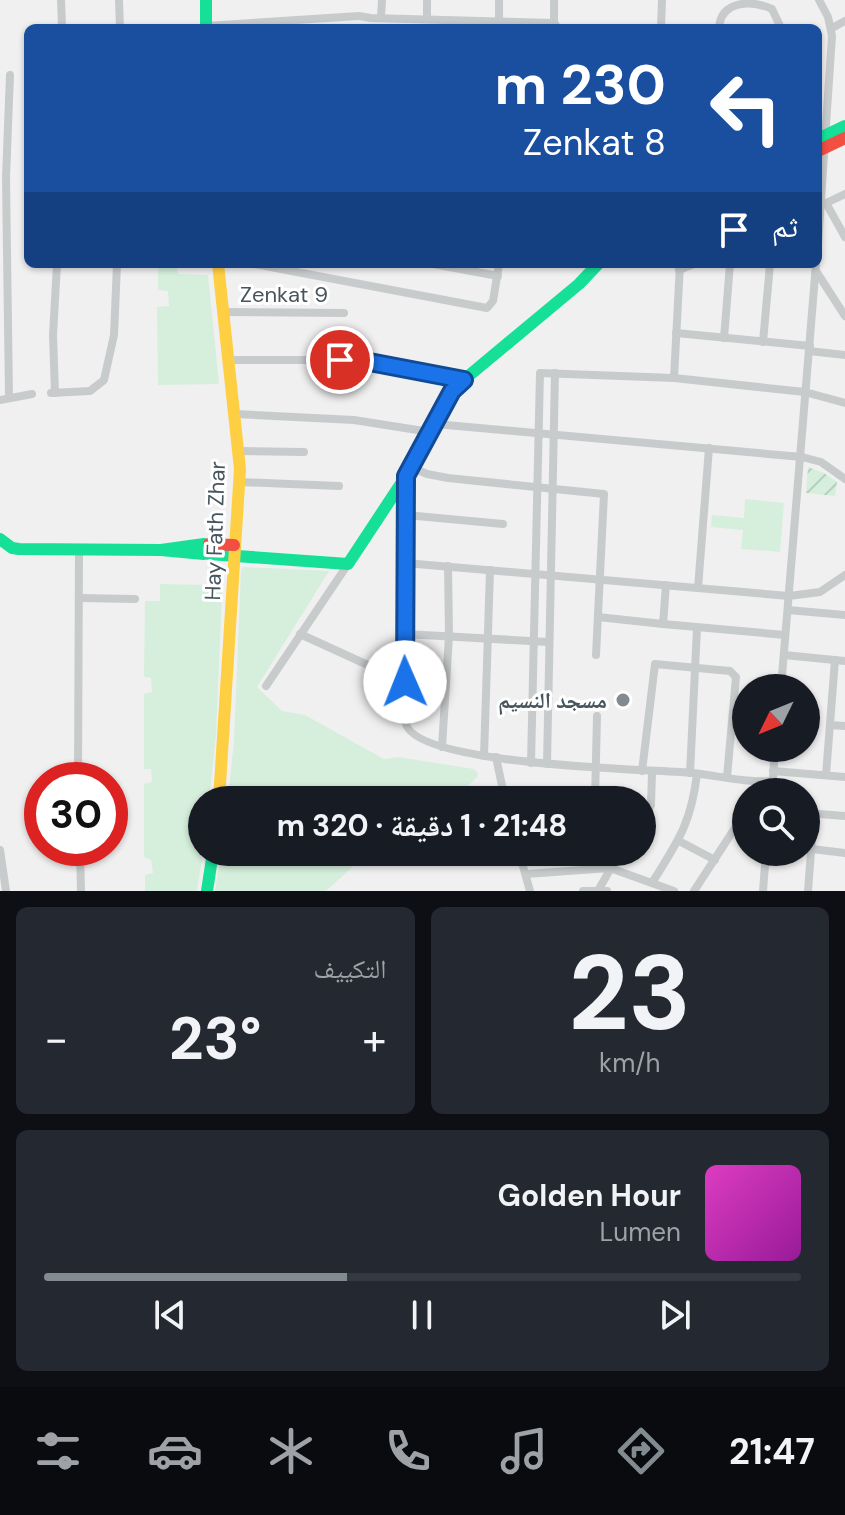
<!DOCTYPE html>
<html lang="ar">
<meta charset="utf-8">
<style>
:root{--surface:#171b24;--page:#242831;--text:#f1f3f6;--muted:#9ea1a6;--line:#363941;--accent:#828b90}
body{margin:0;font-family:"DM Sans","Noto Naskh Arabic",sans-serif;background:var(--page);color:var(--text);direction:rtl;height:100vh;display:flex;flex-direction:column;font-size:30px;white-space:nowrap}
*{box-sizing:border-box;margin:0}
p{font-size:26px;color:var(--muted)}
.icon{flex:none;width:44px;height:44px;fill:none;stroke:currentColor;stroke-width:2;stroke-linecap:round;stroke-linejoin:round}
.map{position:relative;height:891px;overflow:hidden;direction:ltr}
.side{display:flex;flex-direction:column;gap:16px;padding:16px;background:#0d0f14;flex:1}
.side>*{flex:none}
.guide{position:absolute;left:24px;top:24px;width:798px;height:244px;border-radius:12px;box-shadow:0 2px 6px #0004;direction:rtl;background:#1a4fa0;color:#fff;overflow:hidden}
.needle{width:52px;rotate:227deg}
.controls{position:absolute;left:732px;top:674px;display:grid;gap:16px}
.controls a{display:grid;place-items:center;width:88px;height:88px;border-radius:50%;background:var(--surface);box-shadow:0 2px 6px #0004;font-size:40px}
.speed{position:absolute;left:24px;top:762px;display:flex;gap:16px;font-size:40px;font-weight:700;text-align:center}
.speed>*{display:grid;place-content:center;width:104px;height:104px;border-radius:50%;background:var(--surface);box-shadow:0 2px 6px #0004;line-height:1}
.speed .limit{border:12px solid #d22;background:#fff;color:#111}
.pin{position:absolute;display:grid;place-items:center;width:68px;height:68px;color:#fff;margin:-34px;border:4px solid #fff;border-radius:50%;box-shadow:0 2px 8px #0007}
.me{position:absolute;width:88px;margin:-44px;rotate:359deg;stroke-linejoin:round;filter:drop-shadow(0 0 6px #0008)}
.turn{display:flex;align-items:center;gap:28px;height:168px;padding:0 24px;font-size:36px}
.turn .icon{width:104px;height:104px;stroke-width:2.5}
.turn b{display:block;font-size:56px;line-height:68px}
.then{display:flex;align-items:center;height:76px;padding:0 24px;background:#0003;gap:16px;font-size:30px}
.big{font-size:60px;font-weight:700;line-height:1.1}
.side .widget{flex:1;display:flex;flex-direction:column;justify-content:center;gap:12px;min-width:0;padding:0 28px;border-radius:12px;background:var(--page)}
.side .dial{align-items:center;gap:0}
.dial b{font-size:104px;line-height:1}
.song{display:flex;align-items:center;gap:24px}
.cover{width:96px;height:96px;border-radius:12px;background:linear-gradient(135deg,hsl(310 70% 55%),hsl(300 70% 35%))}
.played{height:8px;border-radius:4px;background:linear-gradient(90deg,var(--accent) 40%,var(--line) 40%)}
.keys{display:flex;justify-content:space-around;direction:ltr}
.heat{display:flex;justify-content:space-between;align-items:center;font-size:44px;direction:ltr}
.side .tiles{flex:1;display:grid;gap:16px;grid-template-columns:1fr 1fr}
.widget:last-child{grid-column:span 2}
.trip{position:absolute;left:188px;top:786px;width:468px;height:80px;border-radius:40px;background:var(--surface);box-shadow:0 2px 6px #0004;font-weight:700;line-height:80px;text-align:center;direction:rtl}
.tab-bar{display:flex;height:128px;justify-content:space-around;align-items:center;background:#090b0e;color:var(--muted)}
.tab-bar .icon{width:56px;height:56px}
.tab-bar .selected{color:var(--accent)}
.tab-bar b{font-size:36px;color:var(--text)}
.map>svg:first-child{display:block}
.grass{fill:#d5efdc}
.garden{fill:url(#garden-furrows)}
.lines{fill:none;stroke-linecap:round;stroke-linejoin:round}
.street{stroke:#c8cbcc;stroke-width:8}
.fast{stroke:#16e098;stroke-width:12}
.slow{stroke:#ffcf43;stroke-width:12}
.jam{stroke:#f24e42;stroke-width:12}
.route-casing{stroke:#114b97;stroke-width:20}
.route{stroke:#1a73e8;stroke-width:14}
.poi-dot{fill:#828b90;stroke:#fff;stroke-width:3}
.labels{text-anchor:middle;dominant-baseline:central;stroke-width:6;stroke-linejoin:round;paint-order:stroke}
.street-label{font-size:22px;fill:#47555d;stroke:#fff}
.poi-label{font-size:22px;font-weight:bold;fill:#47555d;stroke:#fff;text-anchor:end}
</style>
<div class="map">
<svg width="845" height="891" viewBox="0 0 845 891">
<defs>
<pattern id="garden-furrows" width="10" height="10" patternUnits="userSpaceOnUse" patternTransform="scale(2)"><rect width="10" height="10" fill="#d5efdc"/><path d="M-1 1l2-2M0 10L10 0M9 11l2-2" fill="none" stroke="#b8cfbf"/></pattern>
</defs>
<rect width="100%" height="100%" fill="#f1f0f0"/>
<g class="grass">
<polygon points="158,264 176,264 178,274 208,275 219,384 158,385 157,307 169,306 168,291 158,290"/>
<polygon points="745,499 784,503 780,552 741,549 743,530 711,527 712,515 744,518"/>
<polygon points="209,563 220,563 223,569 216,736 209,800 202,800 203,852 197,891 145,891 145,875 153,873 151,860 144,857 144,784 152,782 151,769 144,769 144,694 152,692 151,678 144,677 145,601 160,601 160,584 209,585"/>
<polygon points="243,567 329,571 257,687 282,711 305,715 384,759 398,757 474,769 478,773 477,777 453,800 228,800 234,740 241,570"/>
<polygon points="221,852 369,852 326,891 215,891"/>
</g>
<polygon class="garden" points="808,467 824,473 837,482 835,496 806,493"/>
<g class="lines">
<g class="street">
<polyline points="61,0 62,28"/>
<polyline points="119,0 120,28"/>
<polyline points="427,0 427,19"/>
<polyline points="499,0 499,21"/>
<polyline points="554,0 554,23 558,28"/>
<polyline points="381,18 382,0"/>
<polyline points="206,26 359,16 371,18 554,23"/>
<polyline points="661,28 662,0"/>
<path d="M719,28C721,0 752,0 772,9L781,28"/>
<polyline points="832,28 845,21"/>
<polyline points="826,203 845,237"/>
<polyline points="824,204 845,194"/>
<polyline points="818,244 832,36 828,17 819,0"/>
<polyline points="254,264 487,308 493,301 499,264"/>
<polyline points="433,264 498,276"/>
<polyline points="679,270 694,264"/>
<polyline points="816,271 845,316"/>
<polyline points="224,312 344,313"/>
<polyline points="676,333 810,346"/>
<polyline points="724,338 730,264"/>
<polyline points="763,342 770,264"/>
<polyline points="809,351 845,355"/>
<polyline points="229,360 359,360 464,380"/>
<polyline points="674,378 680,264"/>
<polyline points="51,393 90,391 104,380 114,335 117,264"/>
<polyline points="55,393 53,335 57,264"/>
<polyline points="9,397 6,177 10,75"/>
<polyline points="0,400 32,394"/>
<polyline points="235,414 354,420 430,432"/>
<polyline points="435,424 802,457 821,462 845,479"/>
<polyline points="238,451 304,452"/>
<polyline points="411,467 427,474 448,478 604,494 596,655"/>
<path d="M406,477V724C418,766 649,769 693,773C719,776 746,783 773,781"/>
<polyline points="240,482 339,486"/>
<polyline points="406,515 503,524"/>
<polyline points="405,563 789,596 820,592 845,575"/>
<polyline points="698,588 709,448"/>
<polyline points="79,598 135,599"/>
<polyline points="788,610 845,615"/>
<polyline points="598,617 663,624 666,585"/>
<polyline points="663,624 785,635"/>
<polyline points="300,634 405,682"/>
<polyline points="405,634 548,642"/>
<polyline points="784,655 845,661"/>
<polyline points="266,686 348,564"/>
<polyline points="781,688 816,264"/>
<polyline points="830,725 845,726"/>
<polyline points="442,747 449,636 448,566"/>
<polyline points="484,756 490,570"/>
<polyline points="496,757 505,800"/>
<polyline points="531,763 540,373 674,378 805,392 845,403"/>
<polyline points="547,764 555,373"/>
<polyline points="642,771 655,664 730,671 736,677 727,777"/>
<polyline points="773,771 845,777"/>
<polyline points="690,773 697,628"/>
<polyline points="826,775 835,660"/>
<polyline points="78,780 79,550"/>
<polyline points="110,792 113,792"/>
<polyline points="772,792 775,748"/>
<polyline points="505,798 595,799"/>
<polyline points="595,800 597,716"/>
<polyline points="806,813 845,816"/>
<polyline points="642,822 651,805 652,772"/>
<polyline points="679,841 715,860"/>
<polyline points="80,848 81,891"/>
<polyline points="812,849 845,853"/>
<polyline points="0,850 6,891"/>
<polyline points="519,852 530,891"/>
<polyline points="526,874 610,868 674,891"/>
<path d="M652,883C678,841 691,824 697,774"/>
<polyline points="599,889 620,852"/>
<polyline points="583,891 607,891"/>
<polyline points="694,891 746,811"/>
<polyline points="763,891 766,852"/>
<polyline points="808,891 814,813"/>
</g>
<g class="fast">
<polyline points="206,0 206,28"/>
<polyline points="818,139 845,126"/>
<polyline points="0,539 12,548 19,549 161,550"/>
<polyline points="204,544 161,550 204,554"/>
<polyline points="209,554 348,564 406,476 454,388 579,284 598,264"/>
<polyline points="207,891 213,852"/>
</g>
<polyline class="slow" points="218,264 240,469 219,800"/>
<g class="jam">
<polyline points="818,151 845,138"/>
<polyline points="209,544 234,545"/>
</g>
</g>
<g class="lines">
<defs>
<polyline id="route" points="340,360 359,360 464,380 452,391 406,476 405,682"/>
</defs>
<use href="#route" class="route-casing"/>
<use href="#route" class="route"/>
</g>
<circle class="poi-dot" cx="623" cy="700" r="8"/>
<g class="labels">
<g class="street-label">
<text x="284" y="294">Zenkat 9</text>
<text transform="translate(215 531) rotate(-88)">Hay Fath Zhar</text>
</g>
<g class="poi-label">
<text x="607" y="700">مسجد النسيم</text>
</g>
</g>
</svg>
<div class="controls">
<a><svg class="needle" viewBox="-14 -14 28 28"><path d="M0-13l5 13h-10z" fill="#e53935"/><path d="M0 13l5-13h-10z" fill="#9ea1a6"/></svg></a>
<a><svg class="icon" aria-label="search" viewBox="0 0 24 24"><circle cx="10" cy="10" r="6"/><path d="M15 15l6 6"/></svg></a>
</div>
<div class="speed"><div class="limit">30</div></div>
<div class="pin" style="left:340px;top:360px;background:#d93025"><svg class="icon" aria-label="arrive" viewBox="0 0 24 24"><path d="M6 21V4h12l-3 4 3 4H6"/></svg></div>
<svg class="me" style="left:405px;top:682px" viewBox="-20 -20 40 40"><circle r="19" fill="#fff"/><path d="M0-13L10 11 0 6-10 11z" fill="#1a73e8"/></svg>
<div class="trip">21:48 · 1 دقيقة · 320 m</div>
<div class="guide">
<div class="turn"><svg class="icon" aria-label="left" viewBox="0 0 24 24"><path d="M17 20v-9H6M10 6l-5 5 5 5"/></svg><div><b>230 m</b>Zenkat 8</div></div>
<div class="then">ثم<svg class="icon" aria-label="arrive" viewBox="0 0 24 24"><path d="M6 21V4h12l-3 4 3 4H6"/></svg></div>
</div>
</div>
<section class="side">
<div class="tiles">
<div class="widget dial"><b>23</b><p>km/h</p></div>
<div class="widget"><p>التكييف</p>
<div class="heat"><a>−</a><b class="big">23°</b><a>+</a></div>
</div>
<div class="widget">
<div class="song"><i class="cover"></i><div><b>Golden Hour</b><p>Lumen</p></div></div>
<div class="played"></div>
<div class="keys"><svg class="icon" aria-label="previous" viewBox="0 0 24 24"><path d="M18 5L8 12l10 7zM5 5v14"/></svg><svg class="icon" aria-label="pause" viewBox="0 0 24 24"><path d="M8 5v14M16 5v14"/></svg><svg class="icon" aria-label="next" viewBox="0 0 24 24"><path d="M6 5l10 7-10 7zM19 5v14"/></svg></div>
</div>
</div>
</section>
<nav class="tab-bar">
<b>21:47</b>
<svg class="icon selected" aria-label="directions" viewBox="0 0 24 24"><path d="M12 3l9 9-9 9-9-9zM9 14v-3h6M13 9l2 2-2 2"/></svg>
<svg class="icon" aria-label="music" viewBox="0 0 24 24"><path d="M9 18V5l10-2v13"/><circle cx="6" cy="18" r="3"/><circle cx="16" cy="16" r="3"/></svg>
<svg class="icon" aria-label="phone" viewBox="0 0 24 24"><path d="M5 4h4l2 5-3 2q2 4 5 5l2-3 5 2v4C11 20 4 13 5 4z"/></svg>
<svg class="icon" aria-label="climate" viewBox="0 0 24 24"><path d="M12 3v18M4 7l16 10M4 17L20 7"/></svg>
<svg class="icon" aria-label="car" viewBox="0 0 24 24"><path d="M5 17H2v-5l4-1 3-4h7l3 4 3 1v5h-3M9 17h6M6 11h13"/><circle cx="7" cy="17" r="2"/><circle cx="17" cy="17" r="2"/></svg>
<svg class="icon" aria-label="filters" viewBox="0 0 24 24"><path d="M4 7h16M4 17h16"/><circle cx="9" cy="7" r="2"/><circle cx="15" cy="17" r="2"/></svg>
</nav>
